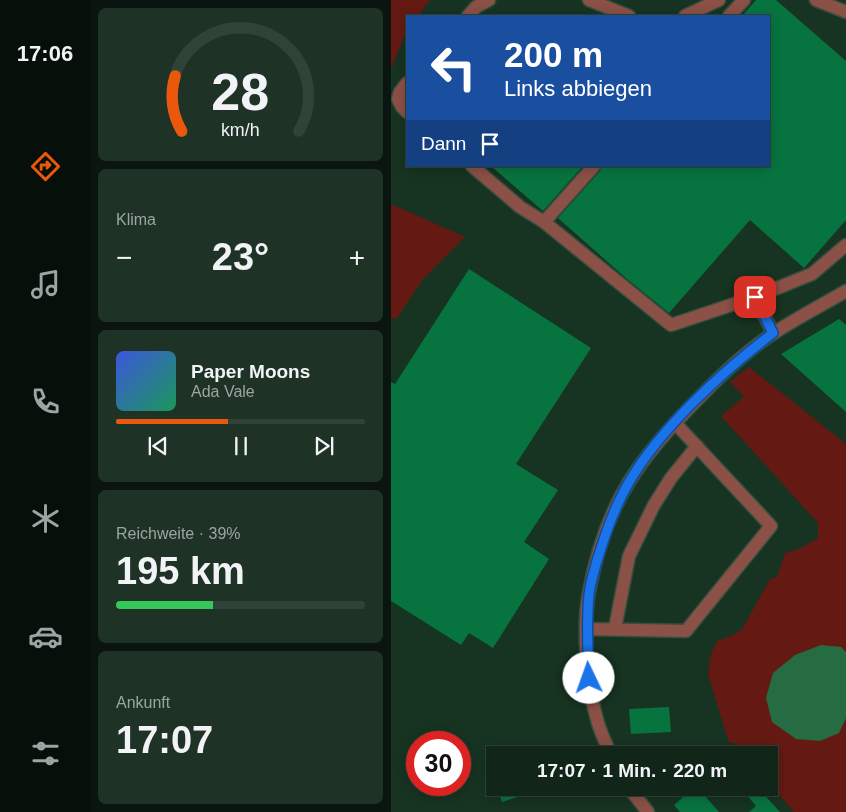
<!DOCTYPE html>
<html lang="de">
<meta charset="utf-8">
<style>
:root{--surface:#112619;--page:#1e3226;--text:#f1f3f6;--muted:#9ca5a2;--line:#304338;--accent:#ea580c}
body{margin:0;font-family:Helvetica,sans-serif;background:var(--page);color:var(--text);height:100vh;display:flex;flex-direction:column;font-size:19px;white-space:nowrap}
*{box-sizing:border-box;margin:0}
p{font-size:16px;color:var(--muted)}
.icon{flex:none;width:28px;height:28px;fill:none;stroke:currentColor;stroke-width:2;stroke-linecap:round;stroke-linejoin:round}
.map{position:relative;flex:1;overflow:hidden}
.side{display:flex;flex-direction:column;gap:8px;padding:8px;background:#09150e;width:301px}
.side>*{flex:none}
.banner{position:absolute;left:15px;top:15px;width:364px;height:152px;border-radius:0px;box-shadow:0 2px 12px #0003,0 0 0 1px var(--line);background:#1a4fa0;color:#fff;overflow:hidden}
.speed{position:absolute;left:15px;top:731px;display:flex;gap:10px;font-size:25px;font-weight:700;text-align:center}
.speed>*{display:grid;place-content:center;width:65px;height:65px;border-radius:50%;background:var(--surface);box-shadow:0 2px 12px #0003,0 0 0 1px var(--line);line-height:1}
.speed .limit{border:8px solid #d22;background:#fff;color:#111}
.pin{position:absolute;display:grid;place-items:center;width:42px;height:42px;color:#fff;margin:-21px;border-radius:10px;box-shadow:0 2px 8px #0006}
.me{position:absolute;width:55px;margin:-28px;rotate:357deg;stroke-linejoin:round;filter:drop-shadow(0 0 4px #0008)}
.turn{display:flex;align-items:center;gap:18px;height:105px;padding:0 15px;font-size:22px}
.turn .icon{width:65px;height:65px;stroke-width:2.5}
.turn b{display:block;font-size:35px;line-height:42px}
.then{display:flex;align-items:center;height:48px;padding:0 15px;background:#0003;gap:10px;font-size:19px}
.big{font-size:38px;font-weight:800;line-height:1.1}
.side .tile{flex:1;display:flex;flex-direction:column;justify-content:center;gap:8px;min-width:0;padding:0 18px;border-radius:8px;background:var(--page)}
.side .dial{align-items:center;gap:0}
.dial svg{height:130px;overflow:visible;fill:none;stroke:var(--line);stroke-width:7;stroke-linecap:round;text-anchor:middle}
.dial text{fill:var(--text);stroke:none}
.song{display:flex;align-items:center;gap:15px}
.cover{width:60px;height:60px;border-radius:8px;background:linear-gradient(135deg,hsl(230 70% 55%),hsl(150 70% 35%))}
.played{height:5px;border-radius:2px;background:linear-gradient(90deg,var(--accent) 45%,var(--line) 45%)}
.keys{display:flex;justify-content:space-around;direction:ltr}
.heat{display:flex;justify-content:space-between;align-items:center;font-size:28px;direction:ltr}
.charge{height:8px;border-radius:4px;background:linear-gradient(90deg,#34c759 39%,var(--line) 0)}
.trip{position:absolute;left:95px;top:746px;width:292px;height:50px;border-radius:0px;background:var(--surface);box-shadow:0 2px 12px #0003,0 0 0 1px var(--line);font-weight:800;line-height:50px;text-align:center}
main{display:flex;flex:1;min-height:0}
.tabs{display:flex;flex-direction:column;width:90px;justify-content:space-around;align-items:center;background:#070f0a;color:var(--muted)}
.tabs .icon{width:35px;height:35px}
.tabs .active{color:var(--accent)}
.tabs b{font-size:22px;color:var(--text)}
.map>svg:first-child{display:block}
.green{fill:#641a12}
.water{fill:#266c43}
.building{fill:#077440}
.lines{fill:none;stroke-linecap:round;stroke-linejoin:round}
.minor-casing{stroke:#354f3e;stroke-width:15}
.minor{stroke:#8b5046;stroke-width:12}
.route-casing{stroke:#114b97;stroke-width:12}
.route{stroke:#1a73e8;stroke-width:9}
</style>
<main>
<nav class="tabs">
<b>17:06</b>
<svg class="icon active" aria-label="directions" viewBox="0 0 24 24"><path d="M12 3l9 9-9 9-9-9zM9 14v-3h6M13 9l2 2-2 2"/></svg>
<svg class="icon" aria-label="music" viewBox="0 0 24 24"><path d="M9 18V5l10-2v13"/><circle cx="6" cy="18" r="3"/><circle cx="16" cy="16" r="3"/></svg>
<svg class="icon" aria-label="phone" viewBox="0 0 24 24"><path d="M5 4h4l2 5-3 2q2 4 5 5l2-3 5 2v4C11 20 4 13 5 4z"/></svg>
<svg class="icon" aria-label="climate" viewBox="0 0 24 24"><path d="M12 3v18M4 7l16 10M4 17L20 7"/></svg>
<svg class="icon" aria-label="car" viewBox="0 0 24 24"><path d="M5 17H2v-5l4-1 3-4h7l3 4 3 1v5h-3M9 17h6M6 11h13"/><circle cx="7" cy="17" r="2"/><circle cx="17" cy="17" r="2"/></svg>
<svg class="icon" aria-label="filters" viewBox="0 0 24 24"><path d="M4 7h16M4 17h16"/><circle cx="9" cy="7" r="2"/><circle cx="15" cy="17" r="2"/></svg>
</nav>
<section class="side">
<div class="tile dial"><svg viewBox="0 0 100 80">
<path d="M14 69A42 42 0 1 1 86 69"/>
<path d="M14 69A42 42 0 0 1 10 35" stroke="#ea580c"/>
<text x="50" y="56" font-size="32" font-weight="700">28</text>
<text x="50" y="72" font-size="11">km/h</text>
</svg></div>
<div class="tile"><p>Klima</p>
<div class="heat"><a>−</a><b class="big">23°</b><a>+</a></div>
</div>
<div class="tile">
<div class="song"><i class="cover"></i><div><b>Paper Moons</b><p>Ada Vale</p></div></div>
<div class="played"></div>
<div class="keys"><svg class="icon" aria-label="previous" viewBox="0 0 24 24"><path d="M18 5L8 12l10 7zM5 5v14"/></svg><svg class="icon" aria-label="pause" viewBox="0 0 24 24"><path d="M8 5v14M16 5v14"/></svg><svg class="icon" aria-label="next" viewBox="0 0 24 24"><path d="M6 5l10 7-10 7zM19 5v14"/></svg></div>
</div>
<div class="tile"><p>Reichweite · 39%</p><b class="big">195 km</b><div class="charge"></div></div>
<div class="tile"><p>Ankunft</p><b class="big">17:07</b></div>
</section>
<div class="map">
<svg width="455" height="812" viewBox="0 0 455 812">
<rect width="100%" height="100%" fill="#173321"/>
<g class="green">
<polygon points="0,0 39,0 27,16 16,16 16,30 0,69"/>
<polygon points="0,204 74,237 32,279 6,318 0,319"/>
<polygon points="358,367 455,444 455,812 403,812 379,784 379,755 353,755 343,743 338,743 317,674 320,654 326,641 342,635 351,629 379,579 386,577 394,553 408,549 427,538 427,523 330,416 353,397 339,382"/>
</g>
<polygon class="water" points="430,645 450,647 455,652 455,718 448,733 429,741 405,739 381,722 375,698 382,673 404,655"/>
<g class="building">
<polygon points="365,0 385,0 455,61 455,220 413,268 359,220 278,313 236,279 167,218 209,171 211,166 378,166 378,16 351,16"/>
<polygon points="100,166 192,166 152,211"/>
<polygon points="78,269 200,348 125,464 167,490 133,542 158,559 102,648 78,633 70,645 0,601 0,382 4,384"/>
<polygon points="448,319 455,325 455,412 390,354"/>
<polygon points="278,707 280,732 240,734 238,709"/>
<polygon points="106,788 149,788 149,790 111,802"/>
<polygon points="303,788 307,788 328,812 289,812 283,805"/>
<polygon points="350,788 367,788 389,812 358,812 365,806"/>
</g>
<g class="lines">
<defs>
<g id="minor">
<polyline points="198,0 238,16"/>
<polyline points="425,0 455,12"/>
<polyline points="77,16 85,7 98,0"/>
<polyline points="294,16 328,0"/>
<polyline points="338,16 353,0"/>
<polyline points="16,83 9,92 7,99 11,107 16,112"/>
<polyline points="81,166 129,207 153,222"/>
<polyline points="203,166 153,222 280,325 364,297"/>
<polyline points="382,333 364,297 421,274 455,245"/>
<polyline points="224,628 238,556 263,505 280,478 306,446"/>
<polyline points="196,629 295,631 380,526 284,423"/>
<path d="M220,755C216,745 210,734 207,723C196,688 191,628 198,592C205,555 218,514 238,482C257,451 283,423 308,398C331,374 355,351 383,333C406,318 431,305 455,291"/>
<polyline points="238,788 257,812"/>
</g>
</defs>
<use href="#minor" class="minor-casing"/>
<use href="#minor" class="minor"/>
</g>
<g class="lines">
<defs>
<path id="route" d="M198,678C197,650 195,623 198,595C199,583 203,572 206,561C214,534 223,508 237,484C269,428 331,372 382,333L364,297"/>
</defs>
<use href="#route" class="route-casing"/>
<use href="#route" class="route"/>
</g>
</svg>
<div class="speed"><div class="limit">30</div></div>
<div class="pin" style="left:364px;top:297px;background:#d93025"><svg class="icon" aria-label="arrive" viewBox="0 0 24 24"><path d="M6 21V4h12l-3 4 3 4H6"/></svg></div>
<svg class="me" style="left:198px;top:678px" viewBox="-20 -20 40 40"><circle r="19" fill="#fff"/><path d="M0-13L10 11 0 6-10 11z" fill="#1a73e8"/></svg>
<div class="trip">17:07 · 1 Min. · 220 m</div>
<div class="banner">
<div class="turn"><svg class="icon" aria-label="left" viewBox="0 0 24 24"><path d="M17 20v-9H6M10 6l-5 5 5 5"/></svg><div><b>200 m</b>Links abbiegen</div></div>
<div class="then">Dann<svg class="icon" aria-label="arrive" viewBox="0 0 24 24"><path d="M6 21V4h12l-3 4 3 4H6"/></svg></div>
</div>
</div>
</main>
